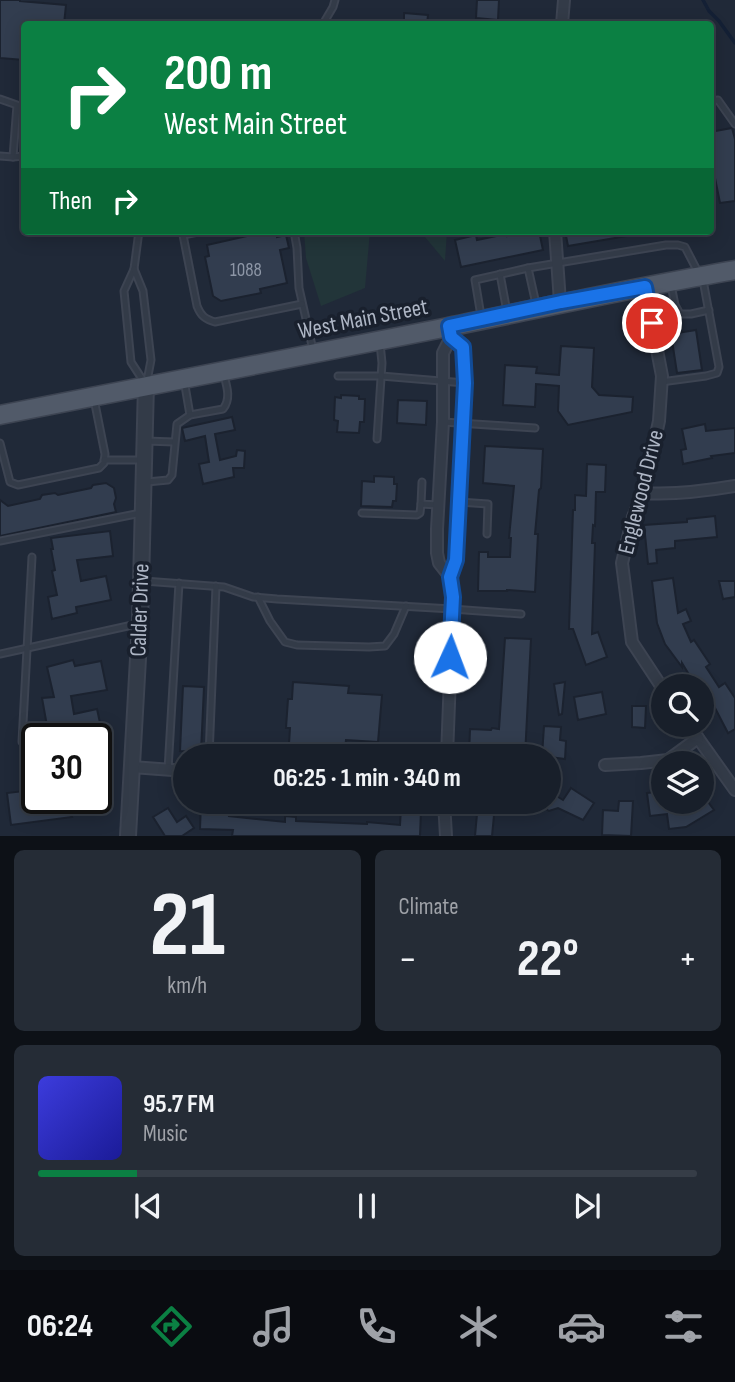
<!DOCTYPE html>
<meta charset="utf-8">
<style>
:root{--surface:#181f2a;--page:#252c36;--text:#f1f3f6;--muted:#9fa2a8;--line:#363d47;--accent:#0b8043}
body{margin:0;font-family:"Sofia Sans Condensed",sans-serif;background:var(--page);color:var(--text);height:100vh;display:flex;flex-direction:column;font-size:26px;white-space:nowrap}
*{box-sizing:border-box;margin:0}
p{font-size:23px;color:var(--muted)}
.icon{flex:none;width:38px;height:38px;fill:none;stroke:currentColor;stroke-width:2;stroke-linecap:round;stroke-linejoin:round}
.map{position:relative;height:836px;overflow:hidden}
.details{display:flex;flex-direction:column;gap:14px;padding:14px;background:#0d1117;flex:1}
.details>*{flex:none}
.top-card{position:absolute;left:21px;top:21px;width:693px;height:214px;border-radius:7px;box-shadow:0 4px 18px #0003,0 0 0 2px var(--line);background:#0b8043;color:#fff;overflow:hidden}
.controls{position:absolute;left:651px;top:674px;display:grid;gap:14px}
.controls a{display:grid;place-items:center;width:63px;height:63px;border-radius:50%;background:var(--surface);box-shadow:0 4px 18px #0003,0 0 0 2px var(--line);font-size:35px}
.speed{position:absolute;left:21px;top:723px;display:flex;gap:14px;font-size:35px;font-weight:700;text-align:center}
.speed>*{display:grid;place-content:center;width:91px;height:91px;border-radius:50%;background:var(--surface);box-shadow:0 4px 18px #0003,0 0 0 2px var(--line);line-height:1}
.speed .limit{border:4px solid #111;border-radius:10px;background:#fff;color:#111}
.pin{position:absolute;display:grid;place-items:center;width:60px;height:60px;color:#fff;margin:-30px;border:4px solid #fff;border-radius:50%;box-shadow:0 2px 7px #0007}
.me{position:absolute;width:77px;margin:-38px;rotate:2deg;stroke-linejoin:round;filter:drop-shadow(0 0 5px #0008)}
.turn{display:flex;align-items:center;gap:24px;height:147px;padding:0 28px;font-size:32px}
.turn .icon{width:91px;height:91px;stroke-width:2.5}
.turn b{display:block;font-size:49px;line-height:60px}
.then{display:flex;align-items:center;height:66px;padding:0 28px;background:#0003;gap:14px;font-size:26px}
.big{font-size:52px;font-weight:700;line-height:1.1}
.details .widget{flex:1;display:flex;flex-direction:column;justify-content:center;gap:10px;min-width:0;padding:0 24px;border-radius:10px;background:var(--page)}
.details .dial{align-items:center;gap:0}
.dial b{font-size:91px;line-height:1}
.song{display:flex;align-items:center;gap:21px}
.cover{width:84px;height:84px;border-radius:10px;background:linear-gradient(135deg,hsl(240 70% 55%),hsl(240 70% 35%))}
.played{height:7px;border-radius:4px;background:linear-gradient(90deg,var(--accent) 15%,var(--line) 15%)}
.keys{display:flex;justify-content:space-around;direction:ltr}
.heat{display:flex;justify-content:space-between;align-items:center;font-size:38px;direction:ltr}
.details .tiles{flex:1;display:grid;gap:14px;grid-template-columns:1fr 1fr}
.widget:last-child{grid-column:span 2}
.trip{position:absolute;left:173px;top:744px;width:388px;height:70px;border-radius:35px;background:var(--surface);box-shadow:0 4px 18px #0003,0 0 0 2px var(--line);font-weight:700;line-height:70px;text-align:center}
.menu{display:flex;height:112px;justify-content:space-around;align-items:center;background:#0a0c11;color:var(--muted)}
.menu .icon{width:49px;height:49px}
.menu .current{color:var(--accent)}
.menu b{font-size:32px;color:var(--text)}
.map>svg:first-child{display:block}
.green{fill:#223539}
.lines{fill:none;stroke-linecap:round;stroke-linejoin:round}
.stream{stroke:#142035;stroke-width:3.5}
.building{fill:#323d4f;stroke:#1b222f;stroke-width:2}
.service-casing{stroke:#3d4452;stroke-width:9}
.minor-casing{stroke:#3d4452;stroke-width:14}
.tertiary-casing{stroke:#3d4452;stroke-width:18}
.primary-casing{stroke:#3d4452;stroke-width:21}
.service{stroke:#333b48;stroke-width:5}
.minor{stroke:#333b48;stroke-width:10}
.tertiary{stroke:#333b48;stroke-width:14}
.primary{stroke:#515a69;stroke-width:18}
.route-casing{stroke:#114b97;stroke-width:18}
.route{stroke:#1a73e8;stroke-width:12}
.labels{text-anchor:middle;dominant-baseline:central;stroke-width:7;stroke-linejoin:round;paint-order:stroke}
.number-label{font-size:19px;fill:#8d96a6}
.street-label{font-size:23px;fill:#aeb6c5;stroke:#19202d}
</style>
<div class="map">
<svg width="735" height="836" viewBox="0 0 735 836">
<rect width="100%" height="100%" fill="#202938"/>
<g class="green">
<polygon points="304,231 370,231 365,288 321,306 306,258"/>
<polygon points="420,231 447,231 445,261"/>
</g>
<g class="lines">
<polyline class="stream" points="703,0 709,11 719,21 735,43"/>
</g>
<g class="building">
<polygon points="0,0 20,0 20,1 66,5 64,24 24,24 24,60 0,58"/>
<polygon points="477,0 499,0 498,20 476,18"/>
<polygon points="404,13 428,15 427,24 404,24"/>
<polygon points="732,128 735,139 735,201 720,203 713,168 710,169 710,132"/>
<polygon points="269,231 276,231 277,237 286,235 289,248 280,250 287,283 260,289 261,293 221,301 213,296 205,257 209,256 207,245"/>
<polygon points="531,231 539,231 543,250 461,267 455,240 476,235 477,240 506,234 507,236"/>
<polygon points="565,231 626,231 627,236 568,246"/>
<polygon points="696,330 702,370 677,373 671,334"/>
<polygon points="561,346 594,348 592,387 599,395 633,397 632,412 568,425 558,411 559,386 536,384 535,407 503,405 505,365 537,367 536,373 559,375"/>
<polygon points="341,395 359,396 359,399 365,399 364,422 360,422 359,433 337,432 338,421 334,420 335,397 341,398"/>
<polygon points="398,400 427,401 426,425 397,423"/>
<polygon points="232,417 235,430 215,434 220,460 236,456 237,450 245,451 244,468 233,468 234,477 203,484 199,464 209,462 205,436 185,441 182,428"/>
<polygon points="705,424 706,431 735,428 735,453 711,456 712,458 683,464 681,450 686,449 682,429"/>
<polygon points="485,446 543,449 541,488 539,490 535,534 538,534 535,592 507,590 507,591 478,591 479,552 488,552 488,557 510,557 511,538 509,538 514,486 483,483"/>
<polygon points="587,464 606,465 605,492 596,492 595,526 593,525 592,543 595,543 592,634 598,632 607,657 586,665 573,629 569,629 573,510 575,510 575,495 586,496"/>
<polygon points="374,476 394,477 394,484 397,484 396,501 393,501 392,507 361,506 362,481 374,482"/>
<polygon points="106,483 114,488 116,498 114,504 116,512 0,536 0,500 8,506 40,499 42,495 55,493 58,495 91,488 93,485"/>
<polygon points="715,516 717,537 675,541 675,548 656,550 657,563 648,564 644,525 687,522 687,519"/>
<polygon points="110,531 113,556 77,560 81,581 106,576 111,600 76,607 77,613 52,619 48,597 57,595 52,571 55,570 51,549 53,549 51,538"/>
<polygon points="673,578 678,613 686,609 691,621 683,624 691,642 694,640 710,664 706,667 719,687 725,683 735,698 735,729 728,733 713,704 709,706 702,694 702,686 696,686 682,663 682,667 665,644 657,623 652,581"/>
<polygon points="719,581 735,581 735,597 723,599"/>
<polygon points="505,638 531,639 525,756 469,756 470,729 491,730 492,728 499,729"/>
<polygon points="73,660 75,666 101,661 107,690 71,696 74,714 97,709 102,732 65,738 44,738 41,727 47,726 42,698 54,697 47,667"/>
<polygon points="293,682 349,686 348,693 382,695 378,742 346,740 345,748 289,744 290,728 286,728 288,699 292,699"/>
<polygon points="565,682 562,714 559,715 554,684"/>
<polygon points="183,686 204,687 201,752 180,751"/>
<polygon points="602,692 606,714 578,720 574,697"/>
<polygon points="632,706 646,706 645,728 632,727"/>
<polygon points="544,726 561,727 560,740 566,741 565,759 542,756"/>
<polygon points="101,773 106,799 101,800 103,809 71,815 72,817 11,825 7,793 32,790 33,798 96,798 96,774"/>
<polygon points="571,788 594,803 583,820 558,808 549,811 535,802 550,802 550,792 563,800"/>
<polygon points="663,791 663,802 708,802 714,810 686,827 669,829 667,814 650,816 647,793"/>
<polygon points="619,801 633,801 631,836 602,835 603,810 618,811"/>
<polygon points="201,802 230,804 229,816 285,822 285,816 296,817 296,821 367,824 367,822 400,825 401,808 421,810 420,836 232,836 233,830 200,829"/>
<polygon points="478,803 495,805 492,836 475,836"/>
<polygon points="168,808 177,822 186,816 194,828 182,836 165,836 153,817"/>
</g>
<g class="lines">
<defs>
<g id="service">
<polyline points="323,24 333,7 335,0"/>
<polyline points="0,99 17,105 13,157"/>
<polyline points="710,101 718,100 735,124"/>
<polyline points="0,156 13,157 24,156"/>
<polyline points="139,231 134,269 124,291 131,362 144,382"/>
<polyline points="182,231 183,235 203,231"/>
<polyline points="294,231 297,248 299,288 313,350"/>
<path d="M183,235L197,306C201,316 205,319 215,322L302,304"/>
<polyline points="528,268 536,304"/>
<polyline points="134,269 143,291 151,360 147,381"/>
<polyline points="500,274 507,312"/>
<polyline points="671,285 675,305 680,314 691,314 709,310"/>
<polyline points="481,316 475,280 528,268 666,245 678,245 685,247 699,274"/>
<polyline points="338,376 381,376 465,383"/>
<polyline points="184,380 190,415"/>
<polyline points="661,382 706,376 717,373 719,367 703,280"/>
<polyline points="443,422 535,428"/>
<polyline points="377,439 382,363 380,343"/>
<polyline points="146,441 174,442"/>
<polyline points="0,443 10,482 18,485 99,468 104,463 105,454 94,399"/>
<polyline points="104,460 143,460"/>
<path d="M147,482L168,480L172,475L177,424L190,415L223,409C232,398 226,384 223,372"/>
<polyline points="422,482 421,504 438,505"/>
<polyline points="459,502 488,504 487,534"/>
<polyline points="362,513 417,515 420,513 421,504"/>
<polyline points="0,541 141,513"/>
<polyline points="144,581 224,587 253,597 277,599 452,609 521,614"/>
<polyline points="258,597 270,621 285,642 297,645 369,647 385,646 394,634 406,606"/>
<polyline points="0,654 137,624"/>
<polyline points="22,742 32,557"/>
<polyline points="209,756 216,586"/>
<polyline points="168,770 179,583"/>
</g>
<g id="minor">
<polyline points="562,24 564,0"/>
<polyline points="555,231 560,302"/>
<polyline points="645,287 662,376 659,421 643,493 633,517 622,563 632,642 663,689"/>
<polyline points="450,330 451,337 443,353 443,422 437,529 437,553 439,563 450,577"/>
<path d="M643,493C673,495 706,491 735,486"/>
<polyline points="688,724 735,790"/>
<polyline points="447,756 453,597 450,577 456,560 465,383 463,347 451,337"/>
<polyline points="605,765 641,763 668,760 698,738"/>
<polyline points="132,767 186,771"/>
<polyline points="444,802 446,836"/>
</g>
<polyline id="tertiary" points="128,836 140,623 146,384"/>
<path id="primary" d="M0,415C146,385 292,357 438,329C537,309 635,287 735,270"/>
</defs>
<use href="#service" class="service-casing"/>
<use href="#minor" class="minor-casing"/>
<use href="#tertiary" class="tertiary-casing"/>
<use href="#primary" class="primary-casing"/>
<use href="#service" class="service"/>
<use href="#minor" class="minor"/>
<use href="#tertiary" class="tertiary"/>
<use href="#primary" class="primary"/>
</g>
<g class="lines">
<defs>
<polyline id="route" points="450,657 453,597 450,577 456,560 465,383 463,347 451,337 449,326 561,302 645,287 652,323"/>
</defs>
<use href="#route" class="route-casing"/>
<use href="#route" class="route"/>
</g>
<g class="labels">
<g class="number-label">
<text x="246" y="270">1088</text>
</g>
<g class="street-label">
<text transform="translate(363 319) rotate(-11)">West Main Street</text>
<text transform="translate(641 492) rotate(-76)">Englewood Drive</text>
<text transform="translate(140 610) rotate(-88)">Calder Drive</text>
</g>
</g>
</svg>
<div class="controls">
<a><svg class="icon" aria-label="search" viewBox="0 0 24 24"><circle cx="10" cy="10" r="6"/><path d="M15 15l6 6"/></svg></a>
<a><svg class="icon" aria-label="layers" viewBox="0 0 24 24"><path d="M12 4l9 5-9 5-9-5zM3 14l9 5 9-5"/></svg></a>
</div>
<div class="speed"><div class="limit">30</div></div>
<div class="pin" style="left:652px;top:323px;background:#d93025"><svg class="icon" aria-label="arrive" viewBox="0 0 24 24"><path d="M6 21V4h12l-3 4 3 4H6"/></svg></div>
<svg class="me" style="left:450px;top:657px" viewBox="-20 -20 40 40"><circle r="19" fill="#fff"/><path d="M0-13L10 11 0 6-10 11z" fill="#1a73e8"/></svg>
<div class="trip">06:25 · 1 min · 340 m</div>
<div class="top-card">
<div class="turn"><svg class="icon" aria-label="right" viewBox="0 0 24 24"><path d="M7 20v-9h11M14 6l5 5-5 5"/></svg><div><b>200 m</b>West Main Street</div></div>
<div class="then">Then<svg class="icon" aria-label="right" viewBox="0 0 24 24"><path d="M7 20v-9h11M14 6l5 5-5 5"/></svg></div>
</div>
</div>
<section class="details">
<div class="tiles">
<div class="widget dial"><b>21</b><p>km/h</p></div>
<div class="widget"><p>Climate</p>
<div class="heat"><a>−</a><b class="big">22°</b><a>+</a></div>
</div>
<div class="widget">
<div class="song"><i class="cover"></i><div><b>95.7 FM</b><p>Music</p></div></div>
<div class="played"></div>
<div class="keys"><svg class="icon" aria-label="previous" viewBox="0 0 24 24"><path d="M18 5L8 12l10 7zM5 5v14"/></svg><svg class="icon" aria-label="pause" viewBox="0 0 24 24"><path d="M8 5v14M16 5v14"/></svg><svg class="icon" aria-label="next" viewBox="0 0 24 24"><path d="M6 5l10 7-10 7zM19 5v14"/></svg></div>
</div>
</div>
</section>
<nav class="menu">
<b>06:24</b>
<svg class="icon current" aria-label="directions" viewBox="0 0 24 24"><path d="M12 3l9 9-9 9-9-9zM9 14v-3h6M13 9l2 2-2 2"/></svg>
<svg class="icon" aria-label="music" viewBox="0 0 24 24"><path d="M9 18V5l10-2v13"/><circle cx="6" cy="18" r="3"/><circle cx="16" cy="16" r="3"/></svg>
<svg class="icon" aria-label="phone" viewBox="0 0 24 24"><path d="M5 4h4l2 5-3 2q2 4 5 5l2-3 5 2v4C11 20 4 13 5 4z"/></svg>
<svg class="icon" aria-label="climate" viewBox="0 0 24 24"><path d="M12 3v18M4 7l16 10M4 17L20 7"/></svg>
<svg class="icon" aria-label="car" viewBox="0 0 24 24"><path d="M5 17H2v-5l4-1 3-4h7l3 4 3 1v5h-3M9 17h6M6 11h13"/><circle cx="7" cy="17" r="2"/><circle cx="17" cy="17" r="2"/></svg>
<svg class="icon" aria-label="filters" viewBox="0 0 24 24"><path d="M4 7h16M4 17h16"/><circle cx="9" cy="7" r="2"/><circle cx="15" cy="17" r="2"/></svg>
</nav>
